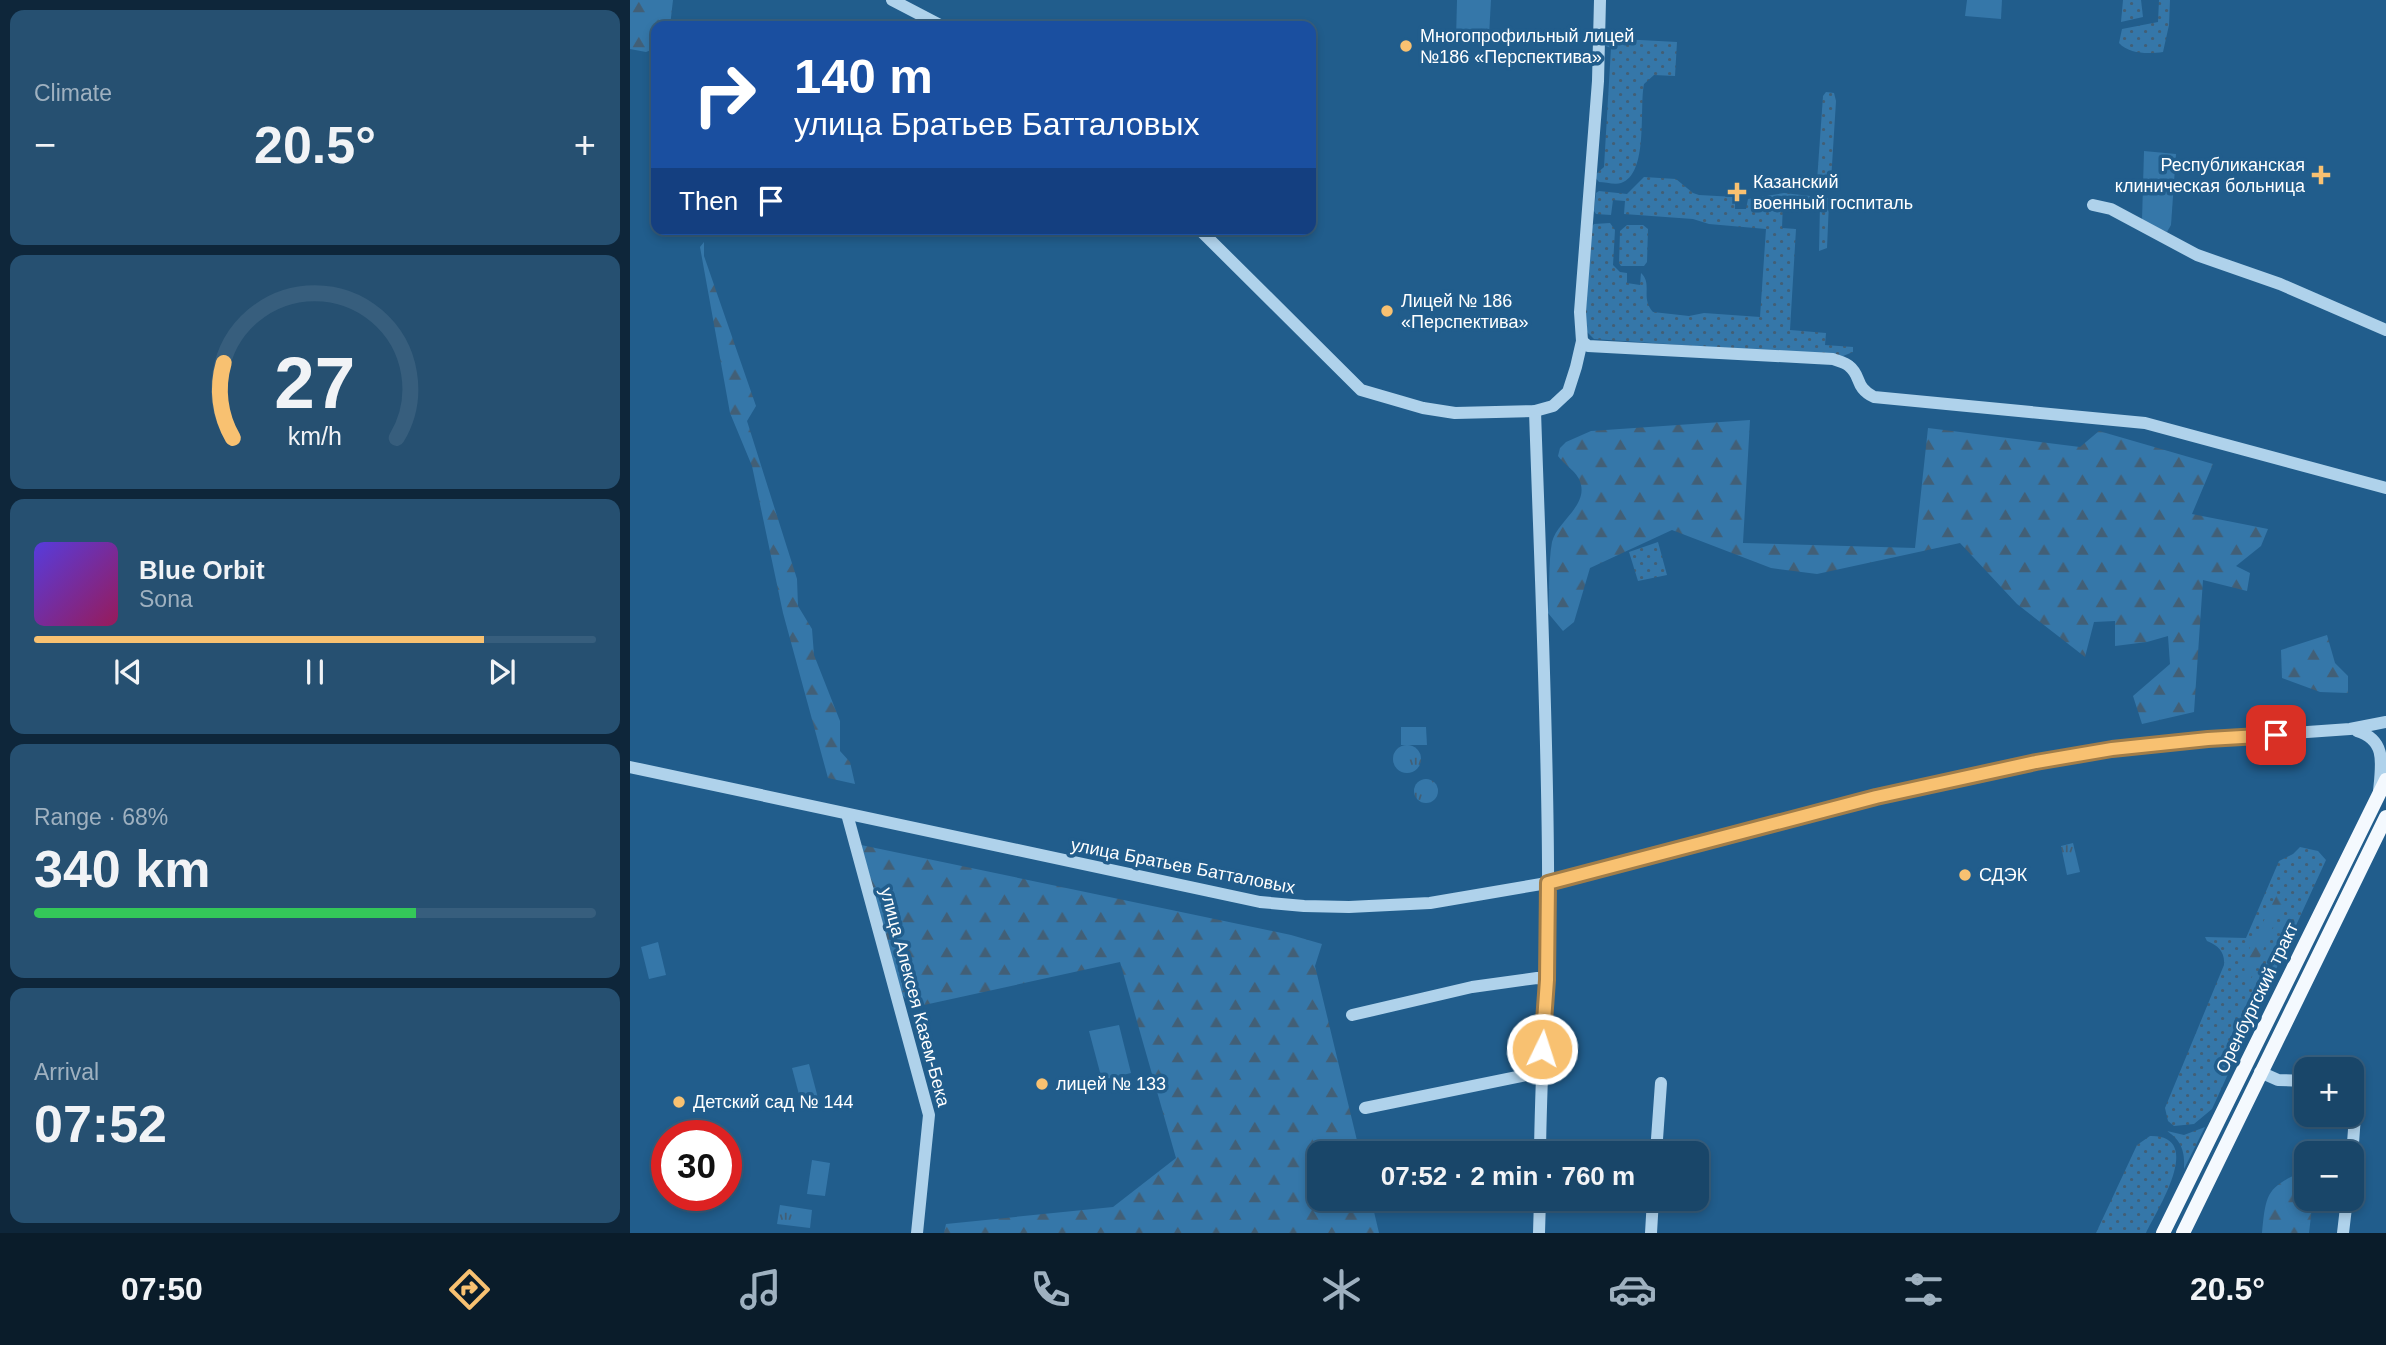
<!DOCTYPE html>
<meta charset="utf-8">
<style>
:root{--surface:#194669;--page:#265071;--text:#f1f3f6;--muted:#9fb1c0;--line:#375e7d;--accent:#f8c171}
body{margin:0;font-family:Helvetica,sans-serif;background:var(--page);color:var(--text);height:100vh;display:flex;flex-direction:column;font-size:26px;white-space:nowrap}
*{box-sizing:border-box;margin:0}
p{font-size:23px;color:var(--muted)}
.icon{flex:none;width:38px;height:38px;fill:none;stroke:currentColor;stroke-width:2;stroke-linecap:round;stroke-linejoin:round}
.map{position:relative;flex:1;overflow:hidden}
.details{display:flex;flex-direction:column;gap:10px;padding:10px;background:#0e263a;width:630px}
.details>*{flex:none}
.hud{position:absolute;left:21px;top:21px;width:665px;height:214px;border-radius:14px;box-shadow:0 4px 10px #0003,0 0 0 2px var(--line);background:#1a4fa0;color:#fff;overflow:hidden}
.fabs{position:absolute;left:1664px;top:1057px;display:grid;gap:14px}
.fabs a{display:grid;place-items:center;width:70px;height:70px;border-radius:14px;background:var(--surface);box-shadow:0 4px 10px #0003,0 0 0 2px var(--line);font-size:35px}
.speed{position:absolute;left:21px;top:1120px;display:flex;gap:14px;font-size:35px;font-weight:700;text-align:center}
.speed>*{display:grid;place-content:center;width:91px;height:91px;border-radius:50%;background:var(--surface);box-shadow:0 4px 10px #0003,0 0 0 2px var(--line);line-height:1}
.speed .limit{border:10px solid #d22;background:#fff;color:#111}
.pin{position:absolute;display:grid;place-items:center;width:60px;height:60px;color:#fff;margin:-30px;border-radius:14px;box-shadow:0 4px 10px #0006}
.me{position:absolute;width:77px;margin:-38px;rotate:4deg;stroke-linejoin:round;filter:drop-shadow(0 0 5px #0008)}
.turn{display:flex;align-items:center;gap:24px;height:147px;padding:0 28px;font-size:32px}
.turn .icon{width:91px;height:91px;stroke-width:2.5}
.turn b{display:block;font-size:49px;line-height:60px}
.then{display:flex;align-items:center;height:66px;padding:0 28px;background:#0003;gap:14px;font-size:26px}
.big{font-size:52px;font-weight:700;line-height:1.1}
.details .tile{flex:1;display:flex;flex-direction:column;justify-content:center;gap:10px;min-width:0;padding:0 24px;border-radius:14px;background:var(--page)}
.details .dial{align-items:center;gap:0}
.dial svg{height:182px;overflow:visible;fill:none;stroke:var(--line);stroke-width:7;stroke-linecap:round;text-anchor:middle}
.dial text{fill:var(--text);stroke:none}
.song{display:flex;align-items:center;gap:21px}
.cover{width:84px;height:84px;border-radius:10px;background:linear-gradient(135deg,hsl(250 70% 55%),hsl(330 70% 35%))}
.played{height:7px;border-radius:4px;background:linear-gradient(90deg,var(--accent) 80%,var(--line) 80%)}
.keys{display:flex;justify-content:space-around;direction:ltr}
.heat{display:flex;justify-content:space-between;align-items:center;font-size:38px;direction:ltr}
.charge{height:10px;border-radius:5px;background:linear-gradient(90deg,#34c759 68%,var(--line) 0)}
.trip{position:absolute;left:677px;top:1141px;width:402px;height:70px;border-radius:14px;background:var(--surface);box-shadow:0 4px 10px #0003,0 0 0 2px var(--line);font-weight:700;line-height:70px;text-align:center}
.menu{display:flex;height:112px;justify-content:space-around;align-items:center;background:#0a1c2a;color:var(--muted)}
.menu .icon{width:49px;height:49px}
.menu .active{color:var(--accent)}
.menu b{font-size:32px;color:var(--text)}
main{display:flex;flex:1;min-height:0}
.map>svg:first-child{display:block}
.grass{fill:url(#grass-dots)}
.forest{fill:url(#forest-firs)}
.park{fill:url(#park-tufts)}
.pitch{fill:#3577a9}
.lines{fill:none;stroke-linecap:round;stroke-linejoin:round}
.minor{stroke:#afd2eb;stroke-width:12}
.major{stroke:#f4f9fe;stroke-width:14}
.route-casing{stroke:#a17d49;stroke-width:18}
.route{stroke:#f8c171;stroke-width:12}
.poi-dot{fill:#f8c171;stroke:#215d8c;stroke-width:2.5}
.labels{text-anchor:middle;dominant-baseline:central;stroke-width:7;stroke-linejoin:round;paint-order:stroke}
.poi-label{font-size:18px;fill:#fff;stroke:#215d8c;text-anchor:start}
.street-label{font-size:18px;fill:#fff;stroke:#215d8c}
</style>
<main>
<section class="details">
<div class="tile"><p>Climate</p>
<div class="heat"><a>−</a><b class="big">20.5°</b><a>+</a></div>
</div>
<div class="tile dial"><svg viewBox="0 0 100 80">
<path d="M14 69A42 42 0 1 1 86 69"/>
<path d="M14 69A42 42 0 0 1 10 36" stroke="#f8c171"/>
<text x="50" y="56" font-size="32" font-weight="700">27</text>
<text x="50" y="72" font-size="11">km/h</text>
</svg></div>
<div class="tile">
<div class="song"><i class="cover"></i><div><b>Blue Orbit</b><p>Sona</p></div></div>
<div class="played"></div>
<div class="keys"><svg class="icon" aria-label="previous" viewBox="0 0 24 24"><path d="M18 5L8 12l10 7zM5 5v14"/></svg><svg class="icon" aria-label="pause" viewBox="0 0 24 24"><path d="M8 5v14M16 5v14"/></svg><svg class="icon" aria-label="next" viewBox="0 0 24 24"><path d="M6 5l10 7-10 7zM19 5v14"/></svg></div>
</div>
<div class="tile"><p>Range · 68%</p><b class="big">340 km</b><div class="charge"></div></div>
<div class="tile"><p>Arrival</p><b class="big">07:52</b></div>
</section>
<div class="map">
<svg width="1756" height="1233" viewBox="0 0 1756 1233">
<defs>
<pattern id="grass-dots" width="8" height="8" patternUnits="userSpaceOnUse" patternTransform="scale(1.75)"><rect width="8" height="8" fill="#3577a9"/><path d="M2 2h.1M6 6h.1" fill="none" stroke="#425f76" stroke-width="1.8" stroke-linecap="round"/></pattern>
<pattern id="forest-firs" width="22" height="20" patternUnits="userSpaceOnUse" patternTransform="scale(1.75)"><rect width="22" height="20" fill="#3577a9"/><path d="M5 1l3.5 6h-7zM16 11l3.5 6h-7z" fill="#425f76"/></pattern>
<pattern id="park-tufts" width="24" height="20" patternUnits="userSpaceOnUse" patternTransform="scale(1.75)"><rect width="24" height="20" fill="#3577a9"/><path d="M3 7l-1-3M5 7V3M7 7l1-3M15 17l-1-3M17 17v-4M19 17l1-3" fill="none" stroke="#425f76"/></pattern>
</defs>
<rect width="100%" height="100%" fill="#215d8c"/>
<g class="grass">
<polygon points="1493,0 1511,0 1513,17 1491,22"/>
<path d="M1529,0H1540L1539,25L1533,52C1518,54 1499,54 1489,43L1492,29L1528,22Z"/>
<path d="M979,31H989L991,39L1047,42L1045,76L1024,75L1014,84C1009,108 1019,174 991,183C985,185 975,182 969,182L964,176L974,167L981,48L973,45L975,35Z"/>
<polygon points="1196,92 1204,93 1206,101 1201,181 1195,186 1191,186 1187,181 1193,96"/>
<path d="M1014,177L1046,179L1063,193L1069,195L1105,197V209H1116L1118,199L1154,193L1198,198L1199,202L1197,248L1189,251L1190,204L1153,203L1152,228L1166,229L1160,330L1196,333L1195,345L1223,347V352L1213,356L964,339L956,331L955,323L961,228L964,224L980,223L985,230L983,265L990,272L997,273V283L1010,285L1011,273C1023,284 1010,298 1023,312L1059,316L1074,313L1130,317L1136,229L1079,224L1063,219L994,214L995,201L983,200L981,215L966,214L964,211L966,193L969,191L997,194Z"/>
<polygon points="997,225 1013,225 1018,229 1017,262 1014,266 991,266 989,263 990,231"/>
<polygon points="1028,542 1037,575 1008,581 999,552"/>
<path d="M1670,847L1688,851L1696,860L1582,1109L1564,1124L1544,1126L1538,1121L1535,1108L1594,965C1595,952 1589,946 1577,941L1575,937L1616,938L1649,861L1663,854Z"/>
<path d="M1575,1127L1554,1169C1555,1152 1552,1141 1537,1131L1554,1135Z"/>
<path d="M1520,1136C1576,1135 1527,1210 1516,1233H1466L1507,1145Z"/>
</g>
<g class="forest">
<polygon points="0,0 43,0 40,26 26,26 26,48 16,52 0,49"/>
<polygon points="74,242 74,256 126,406 117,421 167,579 168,606 182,629 184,655 210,721 210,751 220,762 225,784 198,778 153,613 122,466 100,413 70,247"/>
<path d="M1120,420L1113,543L1285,548L1298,428L1450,447L1469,431L1583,464L1562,514L1638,529L1631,546L1606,566L1620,573L1617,591L1573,580L1564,712L1512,724L1503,696L1540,664L1538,636L1517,642L1485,646V621L1464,622L1455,657L1387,604L1330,543L1187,574L1141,568L1042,530L960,568L944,622L933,631L918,613C920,590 918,564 922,542C927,522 956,507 951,485C949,472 935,466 928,456L930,448L936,442L961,431Z"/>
<polygon points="1697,635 1705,663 1718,676 1718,693 1690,692 1652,678 1651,650"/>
<polygon points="231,845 661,935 692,944 685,966 730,1153 690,1153 690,1199 741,1199 749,1233 314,1233 316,1224 483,1207 546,1158 490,962 285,1007 272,995"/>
<polygon points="1653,893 1657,894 1621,978 1618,979 1615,978 1614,959 1647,895"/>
<path d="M1674,1171L1676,1172V1199H1683L1679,1233H1632C1636,1194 1636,1187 1674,1171Z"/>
</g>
<g class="park">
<circle cx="777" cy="759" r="14"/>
<circle cx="796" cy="791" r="12"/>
<polygon points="1443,843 1450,872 1437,875 1431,846"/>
<polygon points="150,1205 182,1210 180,1228 147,1224"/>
</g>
<g class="pitch">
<polygon points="827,0 861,0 859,36 856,40 851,43 826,39"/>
<polygon points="1337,0 1372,0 1371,19 1335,16"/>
<polygon points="1514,151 1546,154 1541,225 1537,232 1512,220"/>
<polygon points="771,727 796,727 797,745 771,745"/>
<polygon points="28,942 36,975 19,979 11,947"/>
<polygon points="489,1025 501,1073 472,1080 459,1031"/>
<polygon points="179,1064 188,1098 171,1102 162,1068"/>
<polygon points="182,1160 200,1163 195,1196 177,1194"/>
</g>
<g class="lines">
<g class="minor">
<polyline points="262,0 312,26"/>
<polyline points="1463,205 1481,209 1567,255 1650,284 1756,330"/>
<polyline points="569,229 731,390 793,408 825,413 905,411 923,406 938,392 946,367 952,341 950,312 968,81 970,0"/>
<path d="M952,341L958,346L1203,359C1208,361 1216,363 1219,366C1232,376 1224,387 1244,397L1515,423L1756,488"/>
<path d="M905,411C910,561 917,711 918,862C919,959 911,1056 910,1153"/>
<path d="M1727,731C1756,740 1752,762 1749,791"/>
<polyline points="0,767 630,902 674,906 719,907 800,903 917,883 1246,797 1406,762 1482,749 1578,739 1720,729 1756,722"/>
<polyline points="217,814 299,1115 287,1233"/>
<polyline points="722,1015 842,987 907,978 917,980"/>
<polyline points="1630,1072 1648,1080 1676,1081"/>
<polyline points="1722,1086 1727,1088 1722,1157"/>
<polyline points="735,1108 911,1072"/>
<polyline points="1026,1153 1031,1083"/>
<polyline points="909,1233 910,1199"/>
<polyline points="1021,1233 1023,1199"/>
<polyline points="1713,1233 1717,1199"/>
</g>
<g class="major">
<polyline points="1533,1233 1756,780"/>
<polyline points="1553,1233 1756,817"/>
</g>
</g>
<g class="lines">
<defs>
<polyline id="route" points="912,1049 917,980 918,883 1246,797 1406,762 1482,749 1578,739 1646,735"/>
</defs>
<use href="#route" class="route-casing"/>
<use href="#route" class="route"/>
</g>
<g class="poi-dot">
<circle cx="776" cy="46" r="7"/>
<path d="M1687.5 164.5h7v7h7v7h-7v7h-7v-7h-7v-7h7z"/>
<path d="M1103.5 181.5h7v7h7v7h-7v7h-7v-7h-7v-7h7z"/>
<circle cx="757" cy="311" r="7"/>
<circle cx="1335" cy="875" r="7"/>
<circle cx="412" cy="1084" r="7"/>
<circle cx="49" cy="1102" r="7"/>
</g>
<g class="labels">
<g class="poi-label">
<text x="790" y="36">Многопрофильный лицей<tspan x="790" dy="21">№186 «Перспектива»</tspan></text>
<text x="1675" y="165" text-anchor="end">Республиканская<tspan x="1675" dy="21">клиническая больница</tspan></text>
<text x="1123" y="182">Казанский<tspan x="1123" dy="21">военный госпиталь</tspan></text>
<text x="771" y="301">Лицей № 186<tspan x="771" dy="21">«Перспектива»</tspan></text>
<text x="1349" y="875">СДЭК</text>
<text x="426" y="1084">лицей № 133</text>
<text x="63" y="1102">Детский сад № 144</text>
</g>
<g class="street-label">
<text transform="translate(553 866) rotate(11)">улица Братьев Батталовых</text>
<text transform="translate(285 997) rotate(75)">улица Алексея Казем-Бека</text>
<text transform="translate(1627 998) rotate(-64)">Оренбургский тракт</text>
</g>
</g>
</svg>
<div class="fabs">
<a>+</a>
<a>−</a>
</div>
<div class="speed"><div class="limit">30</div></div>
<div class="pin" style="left:1646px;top:735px;background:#d93025"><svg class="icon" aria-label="arrive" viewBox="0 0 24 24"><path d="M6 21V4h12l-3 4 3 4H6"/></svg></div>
<svg class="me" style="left:912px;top:1049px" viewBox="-20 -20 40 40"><circle r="17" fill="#f8c171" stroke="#fff" stroke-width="3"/><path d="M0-11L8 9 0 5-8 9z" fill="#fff"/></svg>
<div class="trip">07:52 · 2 min · 760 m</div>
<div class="hud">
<div class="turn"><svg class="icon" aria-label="right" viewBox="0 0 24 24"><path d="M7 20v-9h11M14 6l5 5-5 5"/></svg><div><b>140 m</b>улица Братьев Батталовых</div></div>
<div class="then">Then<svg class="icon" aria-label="arrive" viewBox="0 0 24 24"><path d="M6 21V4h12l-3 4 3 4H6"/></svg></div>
</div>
</div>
</main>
<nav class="menu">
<b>07:50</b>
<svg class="icon active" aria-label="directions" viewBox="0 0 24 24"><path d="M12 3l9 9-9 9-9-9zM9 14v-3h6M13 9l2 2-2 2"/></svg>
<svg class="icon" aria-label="music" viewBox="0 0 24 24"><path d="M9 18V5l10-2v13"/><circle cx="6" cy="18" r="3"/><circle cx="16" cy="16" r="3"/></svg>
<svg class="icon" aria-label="phone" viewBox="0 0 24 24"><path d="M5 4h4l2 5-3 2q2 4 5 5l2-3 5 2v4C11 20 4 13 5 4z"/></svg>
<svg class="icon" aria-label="climate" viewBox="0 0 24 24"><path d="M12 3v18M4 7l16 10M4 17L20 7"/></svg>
<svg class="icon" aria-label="car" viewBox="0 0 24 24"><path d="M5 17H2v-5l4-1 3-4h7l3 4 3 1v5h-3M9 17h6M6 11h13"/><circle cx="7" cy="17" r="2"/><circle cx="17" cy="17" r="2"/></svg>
<svg class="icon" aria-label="filters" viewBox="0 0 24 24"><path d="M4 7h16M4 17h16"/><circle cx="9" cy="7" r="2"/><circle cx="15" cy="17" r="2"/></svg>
<b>20.5°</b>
</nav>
